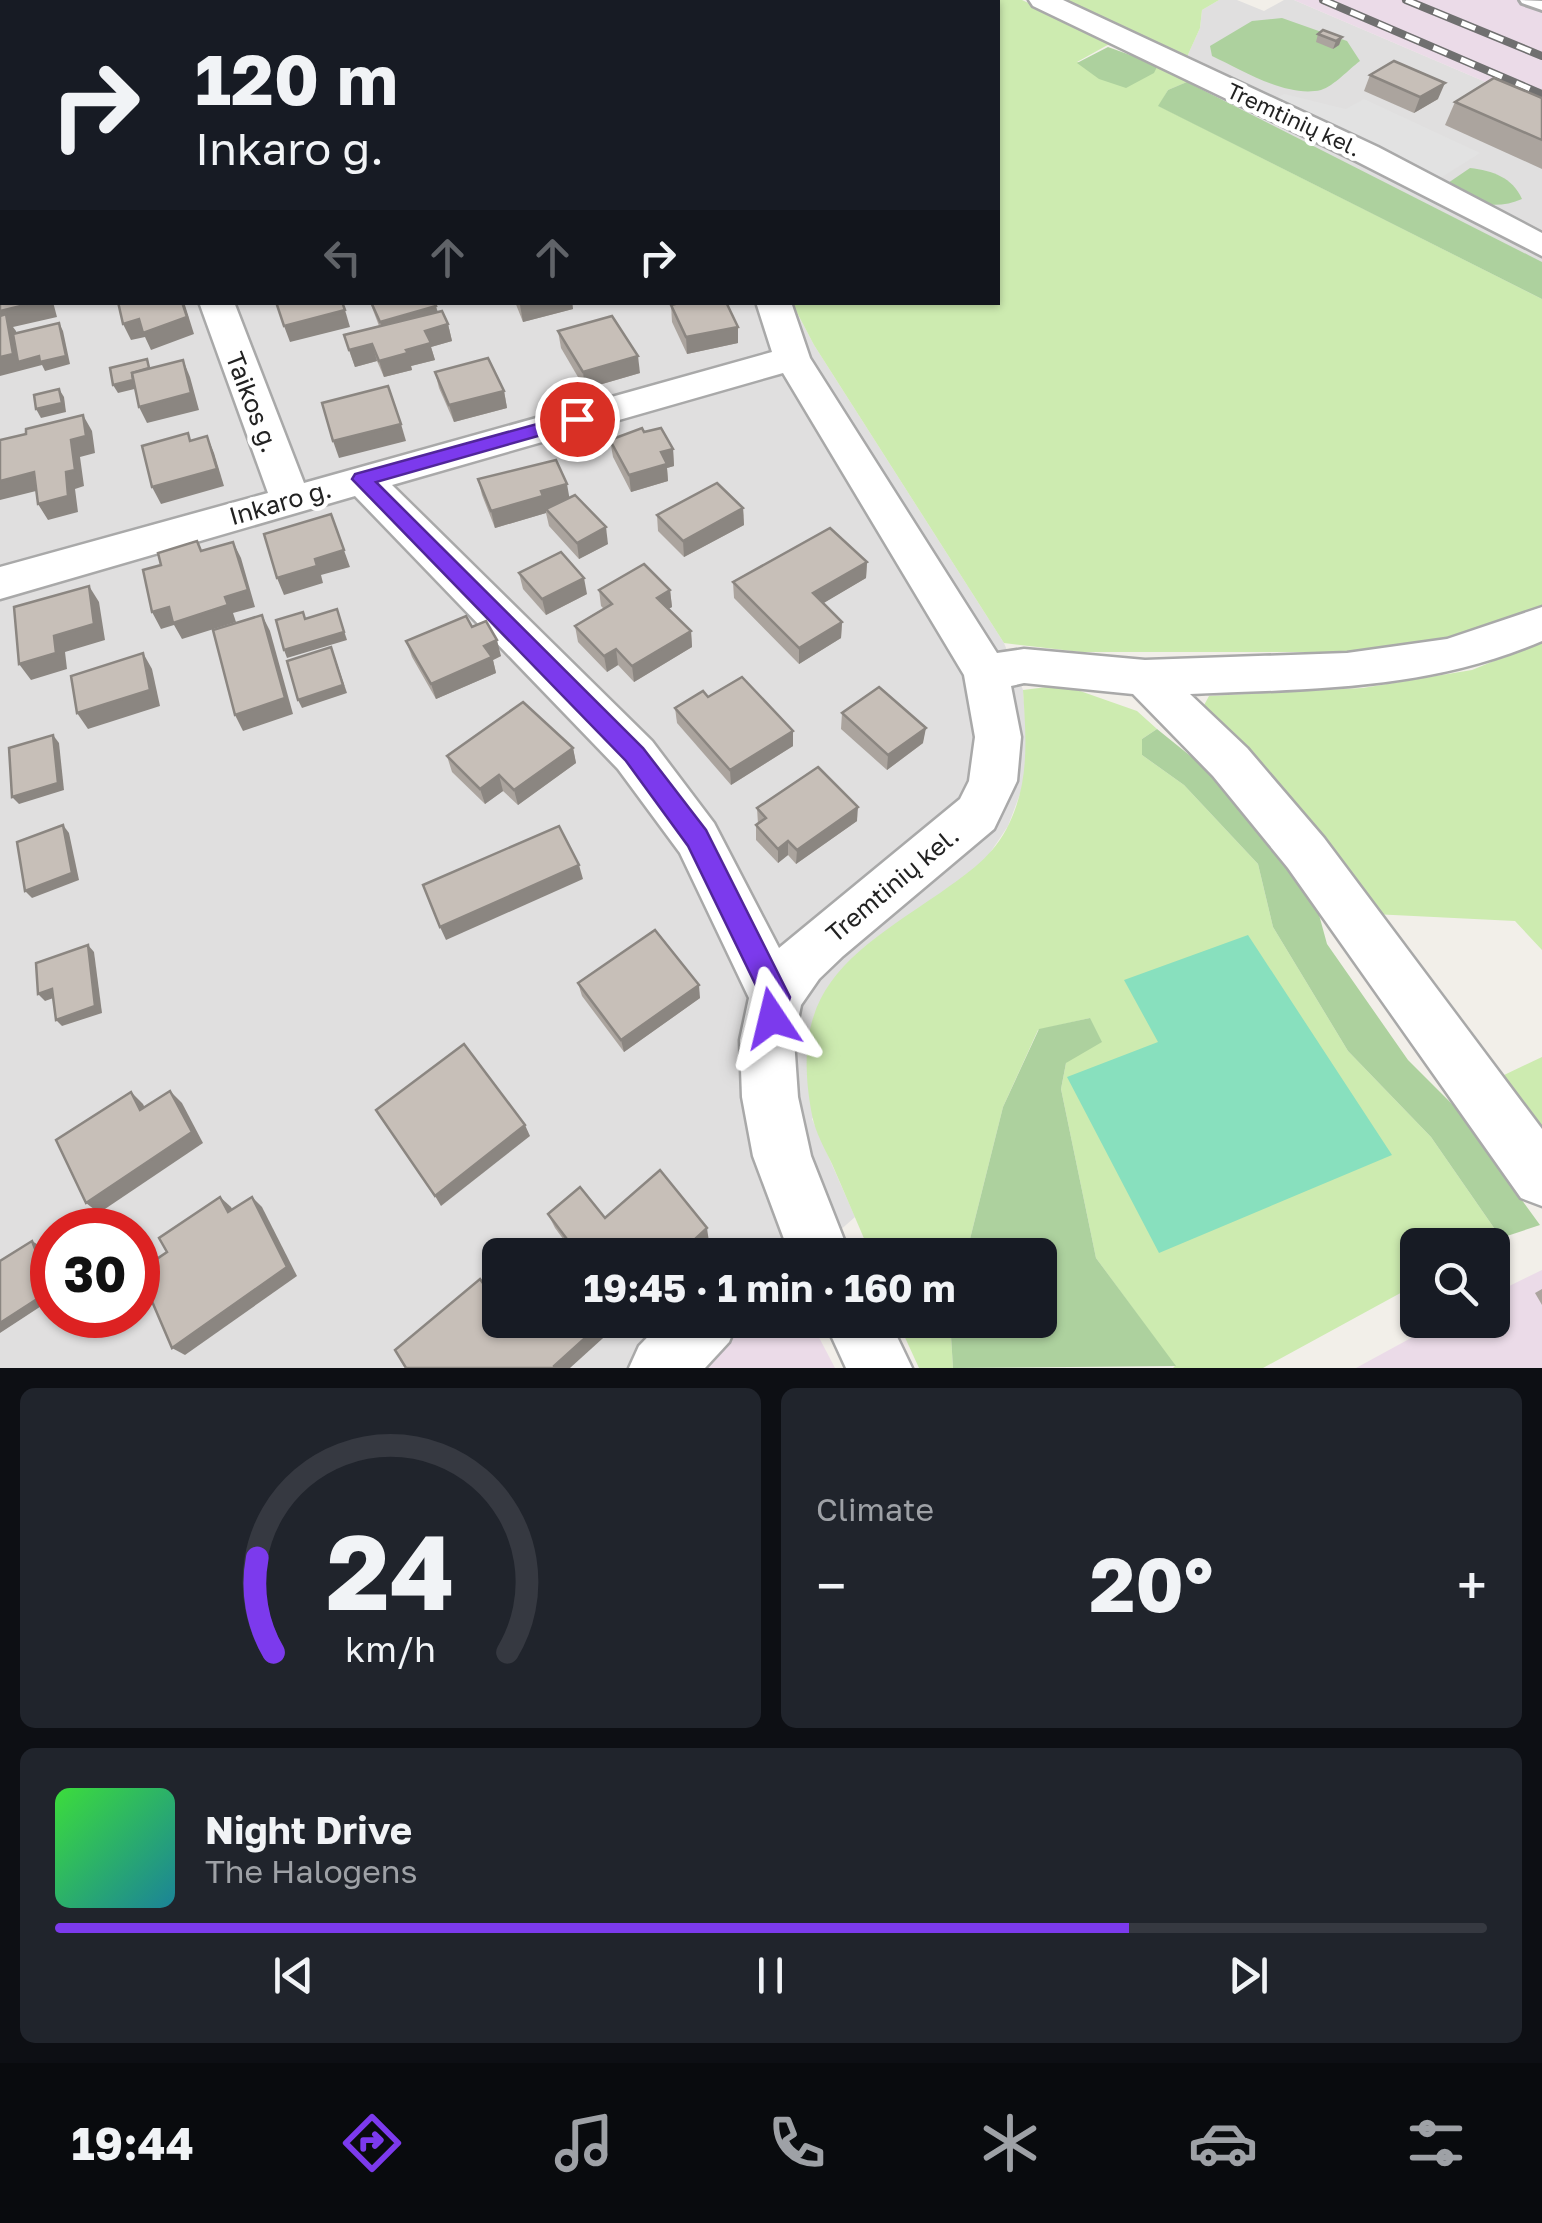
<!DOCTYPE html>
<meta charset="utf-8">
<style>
:root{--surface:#171b24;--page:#20242c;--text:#f1f3f6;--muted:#9ea1a6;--line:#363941;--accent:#7c3aed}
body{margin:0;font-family:"Golos Text",sans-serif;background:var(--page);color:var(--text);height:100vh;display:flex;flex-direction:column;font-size:38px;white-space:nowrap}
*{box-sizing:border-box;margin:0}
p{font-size:32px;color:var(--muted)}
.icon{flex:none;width:55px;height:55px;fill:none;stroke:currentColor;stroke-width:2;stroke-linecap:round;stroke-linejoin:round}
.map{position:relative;height:1368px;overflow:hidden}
.details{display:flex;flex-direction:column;gap:20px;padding:20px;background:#0d0f14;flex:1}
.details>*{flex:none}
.hud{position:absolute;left:0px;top:0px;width:1000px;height:305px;box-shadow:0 2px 8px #0004;background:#171b24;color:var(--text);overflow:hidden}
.controls{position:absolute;left:1400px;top:1228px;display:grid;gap:20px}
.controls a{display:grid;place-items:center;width:110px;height:110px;border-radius:15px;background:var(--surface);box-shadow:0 2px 8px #0004;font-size:50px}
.speed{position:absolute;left:30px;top:1208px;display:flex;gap:20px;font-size:50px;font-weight:700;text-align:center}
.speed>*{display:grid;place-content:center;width:130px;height:130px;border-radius:50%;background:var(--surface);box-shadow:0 2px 8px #0004;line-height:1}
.speed .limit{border:15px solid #d22;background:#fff;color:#111}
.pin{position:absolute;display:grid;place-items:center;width:85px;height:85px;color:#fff;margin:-42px;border:5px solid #fff;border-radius:50%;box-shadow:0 2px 10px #0007}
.me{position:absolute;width:110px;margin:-55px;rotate:350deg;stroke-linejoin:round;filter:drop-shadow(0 0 8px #0008)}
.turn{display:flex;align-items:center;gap:35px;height:210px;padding:0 30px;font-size:45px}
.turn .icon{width:130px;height:130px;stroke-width:2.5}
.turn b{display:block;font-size:70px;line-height:85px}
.lanes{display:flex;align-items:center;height:95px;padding:0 30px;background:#0003;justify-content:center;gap:50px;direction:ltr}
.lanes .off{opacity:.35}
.big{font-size:75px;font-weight:700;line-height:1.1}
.details .tile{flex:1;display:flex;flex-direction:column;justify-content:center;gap:15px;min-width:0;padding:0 35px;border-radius:15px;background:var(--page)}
.details .dial{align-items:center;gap:0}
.dial svg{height:260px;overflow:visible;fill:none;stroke:var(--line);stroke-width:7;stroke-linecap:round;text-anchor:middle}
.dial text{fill:var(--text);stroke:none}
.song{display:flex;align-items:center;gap:30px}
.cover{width:120px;height:120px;border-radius:15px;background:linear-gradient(135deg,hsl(120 70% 55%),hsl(190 70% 35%))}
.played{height:10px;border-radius:5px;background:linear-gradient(90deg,var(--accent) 75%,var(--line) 75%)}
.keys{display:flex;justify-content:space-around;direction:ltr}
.heat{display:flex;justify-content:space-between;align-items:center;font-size:55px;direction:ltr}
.details .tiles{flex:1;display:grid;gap:20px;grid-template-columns:1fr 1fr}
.tile:last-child{grid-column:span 2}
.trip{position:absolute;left:482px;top:1238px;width:575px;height:100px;border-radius:15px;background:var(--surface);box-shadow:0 2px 8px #0004;font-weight:700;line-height:100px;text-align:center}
.tab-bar{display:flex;height:160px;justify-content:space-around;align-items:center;background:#090b0e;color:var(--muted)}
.tab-bar .icon{width:70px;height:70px}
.tab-bar .active{color:var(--accent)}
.tab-bar b{font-size:45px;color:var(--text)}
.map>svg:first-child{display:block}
.residential{fill:#e0dfdf;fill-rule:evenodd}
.industrial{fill:#ebdbe8}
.grass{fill:#cdebb0}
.forest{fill:#add19e}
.pitch{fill:#88e0be}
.parking{fill:#e2e2e2}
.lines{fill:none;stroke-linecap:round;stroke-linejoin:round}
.lane-casing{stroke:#a9a9a9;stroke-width:6}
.street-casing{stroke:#a9a9a9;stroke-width:5}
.lane{fill:#fff;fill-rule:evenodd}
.street{fill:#fff;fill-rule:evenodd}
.rail-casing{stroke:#707070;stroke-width:8}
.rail{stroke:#fff;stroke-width:5;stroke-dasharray:15;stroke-linecap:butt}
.wall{fill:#aba49e}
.shaded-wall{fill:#8b8681}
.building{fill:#c7bfb8;stroke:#8b8681;stroke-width:2.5}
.route{fill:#7c3aed;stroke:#51269a;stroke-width:2.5}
.labels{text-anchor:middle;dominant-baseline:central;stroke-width:9;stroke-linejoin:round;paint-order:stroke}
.far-street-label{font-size:22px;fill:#222;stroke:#fff}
.street-label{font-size:25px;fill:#222;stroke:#fff}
</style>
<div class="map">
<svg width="1542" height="1368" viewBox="0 0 1542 1368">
<rect width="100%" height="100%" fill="#f2efe9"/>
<g class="residential">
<path d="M0,0H735L2,2V302L792,303L814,345L1004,643L1023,690L1028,752L1024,783L1008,826L812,1119L855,1217L812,1255H500V1320H740L696,1368H0ZM52,1230H138V1315H52Z"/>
<polygon points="1219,0 1237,0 1264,11 1284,0 1294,0 1542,106 1542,299 1168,90 1186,81 1186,59 1200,28 1202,10"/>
</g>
<g class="industrial">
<polygon points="1294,0 1542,0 1542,106"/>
<polygon points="1542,1270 1542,1368 1356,1368 1444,1320 1492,1320 1493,1294"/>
<polygon points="740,1320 789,1320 813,1326 835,1368 697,1368"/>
</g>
<g class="grass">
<polygon points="735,0 1022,0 1113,42 1077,62 1158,65 1187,82 1168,90 1159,106 1542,299 1542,607 1463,638 1383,652 1081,652 1004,643 814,345 792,303 998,302 998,2"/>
<polygon points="1061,0 1219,0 1202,10 1200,28 1186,59"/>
<polygon points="1542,641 1542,950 1515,921 1373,914 1203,707 1209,696 1363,688 1472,670"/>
<path d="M1063,685L1137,711L1157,729L1142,739V755L1184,785L1258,864L1273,927L1348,1051L1431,1137L1501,1238L1488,1245H1418L1417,1284L1263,1368H1173L1175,1366L1096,1258L1061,1089L1066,1063L1090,1018L1038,1030L1003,1107L966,1255H871C858,1224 845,1194 832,1164C825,1149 815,1132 812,1115C788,989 847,956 940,893C968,873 994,856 1009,824C1030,780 1026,738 1023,690Z"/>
<polygon points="1542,1057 1542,1134 1502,1076"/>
<polygon points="897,1320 950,1320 953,1368 919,1368"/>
</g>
<g class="forest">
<path d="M1282,18L1347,41L1360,61C1349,69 1334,86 1321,90C1286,98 1242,70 1212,56L1210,46L1252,21Z"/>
<polygon points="1108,47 1158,65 1154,73 1126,88 1099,79 1077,63"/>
<polygon points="1187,82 1542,262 1542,299 1158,106 1168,90"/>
<path d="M1470,168C1493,171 1512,177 1522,199C1497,210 1467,206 1448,183Z"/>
<polygon points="1157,729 1214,775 1315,900 1327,944 1408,1060 1453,1105 1540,1225 1501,1238 1431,1137 1348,1051 1273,927 1258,864 1184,785 1142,755 1142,739"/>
<polygon points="1090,1018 1102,1042 1066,1063 1061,1089 1096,1258 1176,1366 953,1368 950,1320 1040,1320 1040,1255 966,1255 1003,1107 1039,1029"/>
</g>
<polygon class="pitch" points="1248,935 1392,1155 1159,1253 1067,1077 1158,1042 1124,980"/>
<polygon class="parking" points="1284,94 1346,109 1364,99 1480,153 1418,192 1249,112"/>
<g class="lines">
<defs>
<polygon id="lane" points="1520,0 1542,1 1542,10 1522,3"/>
<g id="street">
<rect x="135" y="0" width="26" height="2"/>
<polygon points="1029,0 1063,0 1378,147 1542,233 1542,256 1356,161 1033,6"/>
<path d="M199,302H234L304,483L772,352L756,302H791L810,358L997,653L1024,649L1145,660L1347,653L1447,639L1542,607V641C1429,690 1311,689 1190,694L1247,748L1324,838L1542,1129V1206L1521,1198L1288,868L1213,776L1133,694L1024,683L1011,686L1021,737L1017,781L994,829L843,956L819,979L801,1005L794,1040L798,1097L811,1156L850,1255H790L753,1156L742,1097L740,1040L749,998L680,853L618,769L355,496L0,599V567L268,493ZM783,373L964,675L975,737L969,781L960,799L779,948L714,823L652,741L392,485Z"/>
<polygon points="664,1320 738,1320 729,1342 705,1368 629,1368 639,1346"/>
<polygon points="824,1320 889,1320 912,1368 846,1368"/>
</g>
</defs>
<use href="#lane" class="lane-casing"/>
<use href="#street" class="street-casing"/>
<use href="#lane" class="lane"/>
<use href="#street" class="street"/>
<defs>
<g id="rail">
<polyline points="1323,0 1542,94"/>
<polyline points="1406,0 1542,56"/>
</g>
</defs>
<use href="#rail" class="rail-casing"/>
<use href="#rail" class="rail"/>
</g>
<g class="wall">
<polygon points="256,0 300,0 300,2 257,2"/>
<polygon points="1318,34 1342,37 1339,45 1333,49 1316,42"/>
<polygon points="1370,75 1438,99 1414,113 1364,91"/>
<polygon points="1542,98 1542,169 1445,125 1455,102"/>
<polygon points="370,302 434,302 438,312 448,324 452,341 431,347 435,360 411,366 412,370 384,377 377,361 355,367 344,335 379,326"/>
<polygon points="515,302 572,302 573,309 523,322"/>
<polygon points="671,305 738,327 738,343 687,354 672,322"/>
<polygon points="558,331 640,373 585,389 561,348"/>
<polygon points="435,372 504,391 507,408 454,422 439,388"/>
<polygon points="644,432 673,449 674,466 667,468 668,481 631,492 613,457 610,440"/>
<polygon points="478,479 569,498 608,544 579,559 549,526 546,513 495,528 482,495"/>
<polygon points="743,508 744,525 684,557 658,531 657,515"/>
<polygon points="867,562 866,578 823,603 842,622 841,638 799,664 734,598 733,582"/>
<polygon points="519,573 587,594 546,615 523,589"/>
<polygon points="599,590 670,590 672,607 668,609 691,631 692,647 634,682 618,665 607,672 578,642 575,626 604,609 601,606"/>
<polygon points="472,627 501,656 493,660 496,673 436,699 412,657 406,641"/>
<polygon points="708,697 793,731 793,746 731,785 677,723 675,708"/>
<polygon points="842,713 923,743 887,770 841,729"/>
<polygon points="573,748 576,763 518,805 503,791 485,804 452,772 447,756"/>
<polygon points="757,808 857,821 796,864 788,855 778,863 756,840 756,825 758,824"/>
<polygon points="578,983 700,998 624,1052 582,996"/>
<polygon points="548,1214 605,1218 709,1242 695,1255 575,1255 555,1228"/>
<polygon points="1542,1289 1542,1305 1535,1293"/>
</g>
<g class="shaded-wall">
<polygon points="0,0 34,0 35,2 2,2 2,14 0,14"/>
<polygon points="49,0 95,0 96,2 50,2"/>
<polygon points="1342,37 1339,45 1333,49 1336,41"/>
<polygon points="1445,83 1438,99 1414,113 1420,97"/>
<polygon points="0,207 2,212 2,245 0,246"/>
<polygon points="37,302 53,302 57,317 13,327 16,331 21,361 59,323 63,331 70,364 45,371 42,365 0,376 0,311"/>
<polygon points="184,302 194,334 151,350 145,337 131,340 123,324"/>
<polygon points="529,302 572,302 573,309 523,322 520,305"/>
<polygon points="436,306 440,323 385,338 380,322"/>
<polygon points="345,310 350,327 290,342 284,326"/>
<polygon points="448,324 452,341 431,347 435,360 411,366 412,370 384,377 379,361 406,350 425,331"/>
<polygon points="738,327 738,343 687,354 686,337"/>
<polygon points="372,344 377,361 355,367 349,350"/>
<polygon points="638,356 640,373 585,389 583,372"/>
<polygon points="147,359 155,384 118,393 113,385"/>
<polygon points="183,360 190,377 199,410 147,423 139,407"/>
<polygon points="59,389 64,397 66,412 41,418 36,409"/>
<polygon points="504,391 507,408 454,422 449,405"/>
<polygon points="83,415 92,431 95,453 80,457 84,486 75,489 78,512 48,520 38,504 66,472 71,440"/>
<polygon points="401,424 406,441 339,458 333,441"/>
<polygon points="207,436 214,453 224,486 161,504 152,487"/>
<polygon points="673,449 674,466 667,468 668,481 631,492 629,475 661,452"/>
<polygon points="34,472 44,489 0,500 0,481"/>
<polygon points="567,484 570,501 546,508 546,513 495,528 491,511 541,491"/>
<polygon points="743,508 744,525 684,557 683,541"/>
<polygon points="331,514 350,567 321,575 323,583 284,595 277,578 315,559"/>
<polygon points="606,527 608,544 579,559 577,543"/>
<polygon points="233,542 241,558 255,607 233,613 236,622 182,639 174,625 161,629 152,612 169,607 225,597"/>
<polygon points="867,562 866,578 812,610 813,593"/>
<polygon points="584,578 587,594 546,615 542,599"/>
<polygon points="89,586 99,602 105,640 65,652 67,669 31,680 19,664 54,636"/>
<polygon points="670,590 672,607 659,614 657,598"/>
<polygon points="337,609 347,640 287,658 284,650"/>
<polygon points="262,615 270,631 293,714 243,731 235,715"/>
<polygon points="842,622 841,638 799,664 799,648"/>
<polygon points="691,631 692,647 634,682 632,666"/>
<polygon points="497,640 501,656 493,660 496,673 436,699 431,684 484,646"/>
<polygon points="616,649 618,665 607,672 604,656"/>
<polygon points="143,653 152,669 160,706 88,729 77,713"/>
<polygon points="334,655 347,693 302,708 298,700"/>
<polygon points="926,728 923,743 887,770 888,755"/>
<polygon points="793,731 793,746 731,785 730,770"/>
<polygon points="53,735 59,743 64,790 19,804 12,797"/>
<polygon points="573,748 576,763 518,805 514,790"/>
<polygon points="499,775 503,791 485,804 480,789"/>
<polygon points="858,807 857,821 796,864 797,850"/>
<polygon points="63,825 69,833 79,880 32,898 25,891"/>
<polygon points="788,841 788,855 778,863 778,849"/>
<polygon points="579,865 583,879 446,940 440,927"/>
<polygon points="88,945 94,952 102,1013 62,1026 56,1020"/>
<polygon points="699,985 700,998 624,1052 621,1040"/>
<polygon points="52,989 59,996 45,1001 38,994"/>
<polygon points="170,1091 182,1103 203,1143 99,1213 86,1203"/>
<polygon points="131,1092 143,1104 152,1122 140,1110"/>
<polygon points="525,1125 530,1136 441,1206 435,1196"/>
<polygon points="220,1197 231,1207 239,1222 228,1212"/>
<polygon points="252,1197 262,1207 297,1276 185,1355 172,1348"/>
<polygon points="707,1228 709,1242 695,1255 678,1255"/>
<polygon points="32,1241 40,1246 52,1278 52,1299 0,1333 0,1323"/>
<polygon points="605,1320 623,1320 570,1368 555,1368 554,1366"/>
</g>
<g class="building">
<polygon points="193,0 221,0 220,2 184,2 192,2"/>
<polygon points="1323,30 1342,37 1336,41 1318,34"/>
<polygon points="1394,61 1445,83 1420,97 1370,75"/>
<rect x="0" y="67" width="2" height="15"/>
<polygon points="1494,78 1542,98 1542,140 1455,102"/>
<polygon points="2,99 2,126 0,126 0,100"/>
<rect x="0" y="154" width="2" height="19"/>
<polygon points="2,287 2,302 37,302 0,311 0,288"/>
<polygon points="118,302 182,302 187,317 143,333 139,319 123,324"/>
<polygon points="276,302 342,302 345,310 284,326"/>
<polygon points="371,302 434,302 436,306 380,322"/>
<polygon points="683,302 726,302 738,327 686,337 671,305"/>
<polygon points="442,311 448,324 425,331 431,343 406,350 408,353 379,361 372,344 349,350 344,335"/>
<polygon points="6,314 13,354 0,357 0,316"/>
<polygon points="612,316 638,356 583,372 558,331"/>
<polygon points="59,323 66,356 40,362 39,356 18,362 13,334"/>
<polygon points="488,358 504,391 449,405 435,372"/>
<polygon points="147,359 149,368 132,373 133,380 113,385 110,368"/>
<polygon points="183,360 191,393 139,407 132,373"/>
<polygon points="388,386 401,424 333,441 322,403"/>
<polygon points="59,389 62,403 36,409 34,395"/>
<polygon points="83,415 86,436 71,440 75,470 66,472 68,496 38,504 34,472 0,481 0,440 26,434 26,429"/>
<polygon points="642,428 644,432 661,428 673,449 661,452 667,464 629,475 610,440"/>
<polygon points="188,433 190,441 207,436 217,469 152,487 142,446"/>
<polygon points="556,460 567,484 541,491 543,496 491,511 478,479"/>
<polygon points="717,483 743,508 683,541 657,515"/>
<polygon points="575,495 606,527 577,543 546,509"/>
<polygon points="331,514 344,550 315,559 317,566 277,578 264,534"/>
<polygon points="830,528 867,562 813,593 842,622 799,648 733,582"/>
<polygon points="197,541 201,551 233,542 248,590 225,597 228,605 173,623 169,607 152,612 143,570 161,565 158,553"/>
<polygon points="561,552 584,578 542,599 519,573"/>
<polygon points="644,564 670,590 657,598 691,631 632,666 616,649 604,656 575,626 612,604 599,590"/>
<polygon points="89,586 94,624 54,636 56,653 19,664 14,607"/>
<polygon points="337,609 344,632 284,650 276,620 303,612 305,619"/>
<polygon points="262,615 285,698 235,715 213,630"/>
<polygon points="466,616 472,627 486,621 497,640 484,646 492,657 431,684 406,641"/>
<polygon points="331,647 343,685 298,700 287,661"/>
<polygon points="143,653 150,690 77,713 71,676"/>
<polygon points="742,677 793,731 730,770 675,708 703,691 708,697"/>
<polygon points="879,687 926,728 888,755 842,713"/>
<polygon points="523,702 573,748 514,790 499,775 480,789 447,756"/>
<polygon points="53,735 58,783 12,797 9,748"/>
<polygon points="818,767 858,807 797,850 788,841 778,849 756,825 766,818 757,808"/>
<polygon points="63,825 72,873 25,891 17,842"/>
<polygon points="559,826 579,865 440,927 423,885"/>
<polygon points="655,930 699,985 621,1040 578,983"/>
<polygon points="88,945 95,1006 56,1020 52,989 38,994 36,963"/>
<polygon points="464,1044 525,1125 435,1196 376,1110"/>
<polygon points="170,1091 192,1132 86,1203 56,1140 131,1092 140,1110"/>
<polygon points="660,1170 707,1228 678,1255 579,1255 548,1214 580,1187 605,1218"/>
<polygon points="220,1197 228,1212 252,1197 287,1267 172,1348 139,1271 167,1252 159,1238"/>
<polygon points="32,1241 51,1290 0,1323 0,1261"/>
<polygon points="480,1279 500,1307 500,1320 509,1320 519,1334 536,1320 605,1320 554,1366 555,1368 406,1368 395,1350"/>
</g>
<polygon class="route" points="577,413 584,415 584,423 376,482 643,748 706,830 790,997 781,1028 772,1031 762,1028 758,1018 762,998 688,846 626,761 352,479 355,474"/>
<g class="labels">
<g class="far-street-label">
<text transform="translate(1294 119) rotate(25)">Tremtinių kel.</text>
</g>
<g class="street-label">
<text transform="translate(253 402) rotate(69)">Taikos g.</text>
<text transform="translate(280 502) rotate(-16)">Inkaro g.</text>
<text transform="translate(892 884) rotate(-40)">Tremtinių kel.</text>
</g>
</g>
</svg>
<div class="controls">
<a><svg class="icon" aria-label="search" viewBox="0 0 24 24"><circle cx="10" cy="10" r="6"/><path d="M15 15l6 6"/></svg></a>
</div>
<div class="speed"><div class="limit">30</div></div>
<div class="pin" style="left:577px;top:419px;background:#d93025"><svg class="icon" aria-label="arrive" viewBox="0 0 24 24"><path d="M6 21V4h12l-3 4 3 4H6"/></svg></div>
<svg class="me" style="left:772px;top:1018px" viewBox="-20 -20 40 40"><path d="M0-17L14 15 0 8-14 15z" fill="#7c3aed" stroke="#fff" stroke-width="4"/></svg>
<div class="trip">19:45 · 1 min · 160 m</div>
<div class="hud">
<div class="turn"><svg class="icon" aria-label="right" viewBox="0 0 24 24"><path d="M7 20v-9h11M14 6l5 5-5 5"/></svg><div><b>120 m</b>Inkaro g.</div></div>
<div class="lanes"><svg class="icon off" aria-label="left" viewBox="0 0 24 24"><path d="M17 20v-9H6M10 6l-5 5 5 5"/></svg><svg class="icon off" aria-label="ahead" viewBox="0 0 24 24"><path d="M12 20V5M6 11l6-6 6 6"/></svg><svg class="icon off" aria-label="ahead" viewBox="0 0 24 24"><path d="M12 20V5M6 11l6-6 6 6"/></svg><svg class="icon" aria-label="right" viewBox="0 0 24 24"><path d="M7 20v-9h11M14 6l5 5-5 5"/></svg></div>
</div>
</div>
<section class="details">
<div class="tiles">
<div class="tile dial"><svg viewBox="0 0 100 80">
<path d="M14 69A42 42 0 1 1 86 69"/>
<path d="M14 69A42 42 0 0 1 9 40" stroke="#7c3aed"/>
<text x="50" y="56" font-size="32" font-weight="700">24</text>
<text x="50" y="72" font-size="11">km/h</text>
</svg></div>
<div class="tile"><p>Climate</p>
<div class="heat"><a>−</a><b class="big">20°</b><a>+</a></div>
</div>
<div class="tile">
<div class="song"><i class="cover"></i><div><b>Night Drive</b><p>The Halogens</p></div></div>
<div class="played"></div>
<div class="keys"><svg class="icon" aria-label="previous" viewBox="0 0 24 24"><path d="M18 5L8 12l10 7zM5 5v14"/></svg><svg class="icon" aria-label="pause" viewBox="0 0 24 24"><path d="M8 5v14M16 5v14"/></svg><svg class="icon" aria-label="next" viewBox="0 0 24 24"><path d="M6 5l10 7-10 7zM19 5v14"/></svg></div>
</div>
</div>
</section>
<nav class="tab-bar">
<b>19:44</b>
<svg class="icon active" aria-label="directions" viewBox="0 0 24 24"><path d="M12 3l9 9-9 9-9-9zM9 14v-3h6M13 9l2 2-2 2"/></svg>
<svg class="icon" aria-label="music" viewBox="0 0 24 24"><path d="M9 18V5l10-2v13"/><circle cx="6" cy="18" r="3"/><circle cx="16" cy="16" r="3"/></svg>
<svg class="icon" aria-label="phone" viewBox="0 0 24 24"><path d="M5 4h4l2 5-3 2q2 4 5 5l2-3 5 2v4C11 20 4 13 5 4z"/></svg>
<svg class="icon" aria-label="climate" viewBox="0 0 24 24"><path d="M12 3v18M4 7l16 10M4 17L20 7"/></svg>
<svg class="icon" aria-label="car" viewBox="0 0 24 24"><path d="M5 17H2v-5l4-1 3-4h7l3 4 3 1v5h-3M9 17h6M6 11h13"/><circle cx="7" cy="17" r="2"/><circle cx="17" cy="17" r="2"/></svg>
<svg class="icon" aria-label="filters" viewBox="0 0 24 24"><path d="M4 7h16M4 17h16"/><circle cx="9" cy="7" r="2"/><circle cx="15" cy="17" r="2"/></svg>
</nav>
